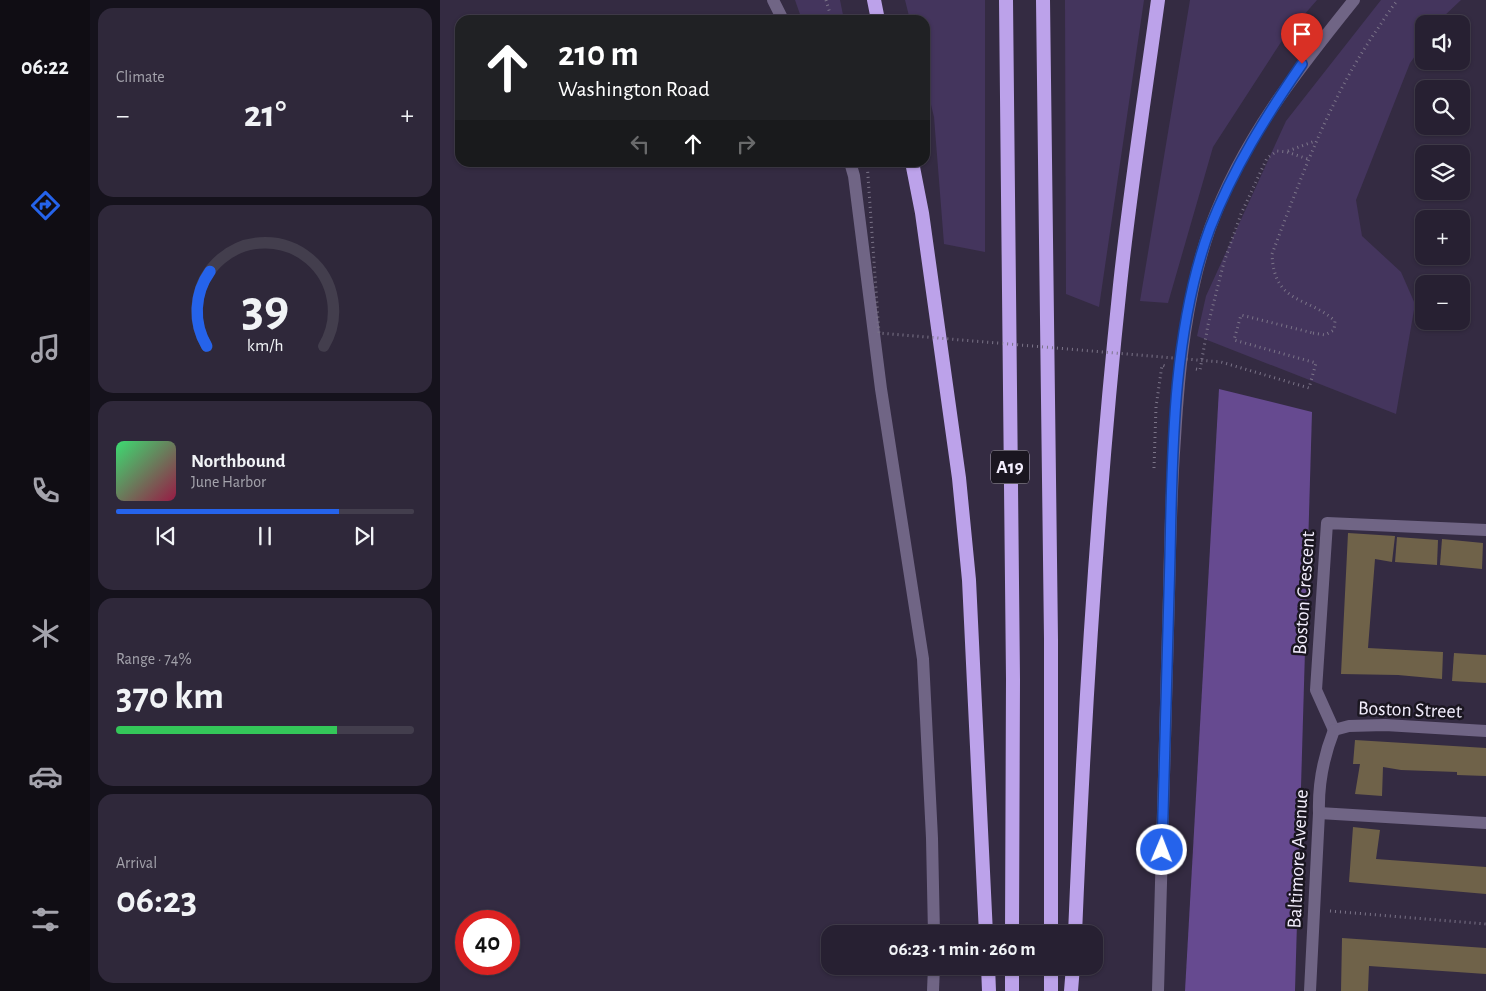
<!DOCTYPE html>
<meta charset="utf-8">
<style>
:root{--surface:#272032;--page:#2f283a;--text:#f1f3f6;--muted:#a4a3ac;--line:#433e4d;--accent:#2563eb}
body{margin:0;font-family:"Alegreya Sans",sans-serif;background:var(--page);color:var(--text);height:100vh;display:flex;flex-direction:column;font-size:19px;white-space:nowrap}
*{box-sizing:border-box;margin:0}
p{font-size:16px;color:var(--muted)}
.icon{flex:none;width:28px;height:28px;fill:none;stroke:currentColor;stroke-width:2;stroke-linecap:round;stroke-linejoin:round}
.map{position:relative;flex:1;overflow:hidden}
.drawer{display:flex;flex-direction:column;gap:8px;padding:8px;background:#15121c;width:350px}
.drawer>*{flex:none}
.banner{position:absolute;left:15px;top:15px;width:475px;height:152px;border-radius:15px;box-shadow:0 1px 4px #0004,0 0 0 1px var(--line);background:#202124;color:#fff;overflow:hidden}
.controls{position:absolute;left:975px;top:15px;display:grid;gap:10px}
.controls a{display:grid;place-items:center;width:55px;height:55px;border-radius:10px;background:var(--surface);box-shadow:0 1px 4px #0004,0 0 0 1px var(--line);font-size:25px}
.speed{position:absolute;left:15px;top:910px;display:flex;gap:10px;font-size:25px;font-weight:700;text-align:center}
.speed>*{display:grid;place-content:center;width:65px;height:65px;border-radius:50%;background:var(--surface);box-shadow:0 1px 4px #0004,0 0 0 1px var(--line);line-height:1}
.speed .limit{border:8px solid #d22;background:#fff;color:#111}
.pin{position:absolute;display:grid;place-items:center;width:42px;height:42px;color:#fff;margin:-51px -21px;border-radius:50% 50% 50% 0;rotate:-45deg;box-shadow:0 0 5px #0007}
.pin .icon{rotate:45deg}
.me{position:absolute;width:55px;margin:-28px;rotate:1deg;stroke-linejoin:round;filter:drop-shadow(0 0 4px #0008)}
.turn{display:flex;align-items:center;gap:18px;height:105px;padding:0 20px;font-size:22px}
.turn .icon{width:65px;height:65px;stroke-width:2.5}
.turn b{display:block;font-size:35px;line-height:42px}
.lanes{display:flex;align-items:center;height:48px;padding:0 20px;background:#0003;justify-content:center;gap:25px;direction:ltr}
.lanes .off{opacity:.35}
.big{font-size:38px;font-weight:700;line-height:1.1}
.drawer .tile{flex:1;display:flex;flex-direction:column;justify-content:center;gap:8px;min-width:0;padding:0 18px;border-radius:15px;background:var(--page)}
.drawer .dial{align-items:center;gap:0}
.dial svg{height:130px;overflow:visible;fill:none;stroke:var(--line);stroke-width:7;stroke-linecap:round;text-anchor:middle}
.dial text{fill:var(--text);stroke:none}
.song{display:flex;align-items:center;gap:15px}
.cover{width:60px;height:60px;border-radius:8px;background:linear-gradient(135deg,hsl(140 70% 55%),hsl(340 70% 35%))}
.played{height:5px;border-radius:2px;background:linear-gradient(90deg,var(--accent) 75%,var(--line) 75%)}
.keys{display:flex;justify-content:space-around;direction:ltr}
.heat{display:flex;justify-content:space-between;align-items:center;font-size:28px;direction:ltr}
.charge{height:8px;border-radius:4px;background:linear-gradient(90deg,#34c759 74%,var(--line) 0)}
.trip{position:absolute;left:381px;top:925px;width:282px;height:50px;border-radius:15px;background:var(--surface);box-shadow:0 1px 4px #0004,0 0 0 1px var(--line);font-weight:700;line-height:50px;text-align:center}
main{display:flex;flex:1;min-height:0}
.menu{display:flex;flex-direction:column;width:90px;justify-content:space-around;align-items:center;background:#100d14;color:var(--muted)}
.menu .icon{width:35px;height:35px}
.menu .selected{color:var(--accent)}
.menu b{font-size:22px;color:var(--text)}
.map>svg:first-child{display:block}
.green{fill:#44355d}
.forest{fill:#664a90}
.building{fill:#6f6249}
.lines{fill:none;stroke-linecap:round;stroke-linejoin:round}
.path{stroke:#7b7488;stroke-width:3;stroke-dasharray:1 4;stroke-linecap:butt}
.service{stroke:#706585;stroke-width:12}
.minor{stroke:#706585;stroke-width:12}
.tertiary{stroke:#706585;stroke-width:12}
.trunk{stroke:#bca2ea;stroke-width:14}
.path-bridge{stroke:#7b7488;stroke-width:3;stroke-dasharray:1 4;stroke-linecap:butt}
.route-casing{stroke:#184099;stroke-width:12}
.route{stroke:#2563eb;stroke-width:9}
.labels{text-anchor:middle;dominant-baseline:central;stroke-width:5;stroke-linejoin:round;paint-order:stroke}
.shield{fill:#1a1620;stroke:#b2adbb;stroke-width:1}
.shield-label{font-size:19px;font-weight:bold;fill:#f3eefd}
.street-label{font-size:20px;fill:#f3eefd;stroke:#1a1620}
</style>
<main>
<nav class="menu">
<b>06:22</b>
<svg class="icon selected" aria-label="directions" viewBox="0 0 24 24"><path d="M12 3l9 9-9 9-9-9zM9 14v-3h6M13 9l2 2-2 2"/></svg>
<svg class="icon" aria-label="music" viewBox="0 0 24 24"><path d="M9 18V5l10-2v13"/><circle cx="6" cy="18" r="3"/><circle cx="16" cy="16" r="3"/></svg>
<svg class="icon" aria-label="phone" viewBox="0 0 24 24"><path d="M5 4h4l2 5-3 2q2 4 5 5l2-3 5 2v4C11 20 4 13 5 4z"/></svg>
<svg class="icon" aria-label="climate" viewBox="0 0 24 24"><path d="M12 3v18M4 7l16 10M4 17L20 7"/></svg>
<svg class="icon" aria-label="car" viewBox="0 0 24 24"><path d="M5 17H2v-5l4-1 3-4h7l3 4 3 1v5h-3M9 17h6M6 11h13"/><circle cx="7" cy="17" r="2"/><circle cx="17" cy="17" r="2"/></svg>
<svg class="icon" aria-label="filters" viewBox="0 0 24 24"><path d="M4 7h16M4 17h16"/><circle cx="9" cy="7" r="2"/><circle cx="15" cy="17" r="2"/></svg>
</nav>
<section class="drawer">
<div class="tile"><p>Climate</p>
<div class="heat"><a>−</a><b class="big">21°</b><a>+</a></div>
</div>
<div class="tile dial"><svg viewBox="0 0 100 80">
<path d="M14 69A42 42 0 1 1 86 69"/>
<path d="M14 69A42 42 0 0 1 16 23" stroke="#2563eb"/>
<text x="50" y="56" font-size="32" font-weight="700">39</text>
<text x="50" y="72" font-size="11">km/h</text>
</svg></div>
<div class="tile">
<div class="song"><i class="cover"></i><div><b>Northbound</b><p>June Harbor</p></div></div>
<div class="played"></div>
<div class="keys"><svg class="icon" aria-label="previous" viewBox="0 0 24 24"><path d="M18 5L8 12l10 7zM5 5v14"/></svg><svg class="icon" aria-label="pause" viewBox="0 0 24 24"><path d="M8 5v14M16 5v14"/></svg><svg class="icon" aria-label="next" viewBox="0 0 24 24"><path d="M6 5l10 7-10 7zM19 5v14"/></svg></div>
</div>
<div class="tile"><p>Range · 74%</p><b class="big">370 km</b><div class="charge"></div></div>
<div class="tile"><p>Arrival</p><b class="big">06:23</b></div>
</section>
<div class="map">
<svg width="1046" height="991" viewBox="0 0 1046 991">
<rect width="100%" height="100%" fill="#342b42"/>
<g class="green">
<polygon points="355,0 400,0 404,20 362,20"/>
<polygon points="465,0 545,0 545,252 504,244 494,117 485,80 485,20 470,20"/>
<polygon points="625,0 704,0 659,307 626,294"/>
<polygon points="750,0 877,0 843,39 773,147 728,303 700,301"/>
<polygon points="941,0 1021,0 1003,17 998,24 984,24 984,44 970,63 916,200 922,236 961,272 975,304 956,414 757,336 766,296 846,121"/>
</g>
<polygon class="forest" points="779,389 872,412 855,991 745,991"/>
<g class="building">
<polygon points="908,533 955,536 952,562 935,559 928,648 1003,652 1002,679 958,675 901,674"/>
<polygon points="957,537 998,540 997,565 955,562"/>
<polygon points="1002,539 1043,543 1042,569 1000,565"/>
<polygon points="1014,653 1046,655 1046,683 1012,681"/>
<polygon points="915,740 1046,748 1046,776 1017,775 1017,772 961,770 943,767 942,796 915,794 920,764 913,764"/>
<polygon points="913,827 940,830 936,859 1046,867 1046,894 909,882"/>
<polygon points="902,938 1046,948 1046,974 929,966 928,991 901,991"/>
</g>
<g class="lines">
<g class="path">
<polyline points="386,0 392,20"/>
<polyline points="848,151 875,141"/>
<path d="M873,333L885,335L894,330L895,321C868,296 834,305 832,254C861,178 888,102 934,34C942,23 949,10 958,0"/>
<polyline points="756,369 760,370 768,325 784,262 801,214 827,158 837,151 847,152 868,159"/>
<polyline points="714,468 716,407 722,365 725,366"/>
<polyline points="890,911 1046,924"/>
</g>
<g class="service">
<polyline points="333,0 343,20"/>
<polyline points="410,162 414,176 441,389 483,659 492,838 494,934"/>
<polyline points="493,991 494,966"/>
</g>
<g class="minor">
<polyline points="894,730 876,690 887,523 1046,530"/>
<polyline points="894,730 909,726 945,725 1046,731"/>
<polyline points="879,813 1046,823"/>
<path d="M870,991L879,813C878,784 883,758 894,730"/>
</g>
<path class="tertiary" d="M718,991C722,859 725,727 729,595C730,543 731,491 735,438C739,368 746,296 770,228C802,140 856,72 914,0"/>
<g class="trunk">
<polyline points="434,0 438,20"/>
<polyline points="566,0 573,679 572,934"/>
<polyline points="603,0 611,639 611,934"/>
<polyline points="472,162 482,213 519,478 529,580 546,934"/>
<path d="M635,934C644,717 657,501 680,285C690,190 705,95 718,0"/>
<polyline points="548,966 549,991"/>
<polyline points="572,991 572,966"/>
<polyline points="611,991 611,966"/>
<polyline points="631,991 633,966"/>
</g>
<polyline class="path-bridge" points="427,162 439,333 781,362 869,388 876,363 794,340 801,315 873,333"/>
</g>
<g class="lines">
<defs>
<path id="route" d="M722,850C725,752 727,654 730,556C732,450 733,328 770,228C793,169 826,116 862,64"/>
</defs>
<use href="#route" class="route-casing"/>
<use href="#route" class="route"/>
</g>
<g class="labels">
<rect class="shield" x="551" y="450.5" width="38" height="33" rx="4"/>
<g class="shield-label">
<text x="570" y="467">A19</text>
</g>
<g class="street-label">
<text transform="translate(864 593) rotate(-86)">Boston Crescent</text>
<text transform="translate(970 710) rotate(2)">Boston Street</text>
<text transform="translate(858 859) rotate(-87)">Baltimore Avenue</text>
</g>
</g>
</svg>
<div class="controls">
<a><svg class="icon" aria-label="sound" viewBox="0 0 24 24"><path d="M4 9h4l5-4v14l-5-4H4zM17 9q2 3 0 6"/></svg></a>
<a><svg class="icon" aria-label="search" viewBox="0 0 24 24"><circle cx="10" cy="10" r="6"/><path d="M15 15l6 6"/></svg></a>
<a><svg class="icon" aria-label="layers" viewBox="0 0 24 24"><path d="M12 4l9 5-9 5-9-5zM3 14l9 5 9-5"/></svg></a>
<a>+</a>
<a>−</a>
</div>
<div class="speed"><div class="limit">40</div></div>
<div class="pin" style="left:862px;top:64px;background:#d93025"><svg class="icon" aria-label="arrive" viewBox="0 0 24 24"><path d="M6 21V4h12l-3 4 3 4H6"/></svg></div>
<svg class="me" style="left:722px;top:850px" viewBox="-20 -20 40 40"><circle r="17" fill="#2563eb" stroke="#fff" stroke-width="3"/><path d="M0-11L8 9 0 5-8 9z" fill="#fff"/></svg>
<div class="trip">06:23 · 1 min · 260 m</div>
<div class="banner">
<div class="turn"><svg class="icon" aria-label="ahead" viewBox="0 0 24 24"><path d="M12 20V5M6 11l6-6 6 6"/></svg><div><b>210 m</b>Washington Road</div></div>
<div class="lanes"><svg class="icon off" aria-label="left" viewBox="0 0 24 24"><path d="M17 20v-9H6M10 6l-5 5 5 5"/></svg><svg class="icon" aria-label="ahead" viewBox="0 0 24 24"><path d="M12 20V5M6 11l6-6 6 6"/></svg><svg class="icon off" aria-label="right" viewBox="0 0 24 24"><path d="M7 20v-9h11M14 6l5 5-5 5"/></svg></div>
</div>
</div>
</main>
